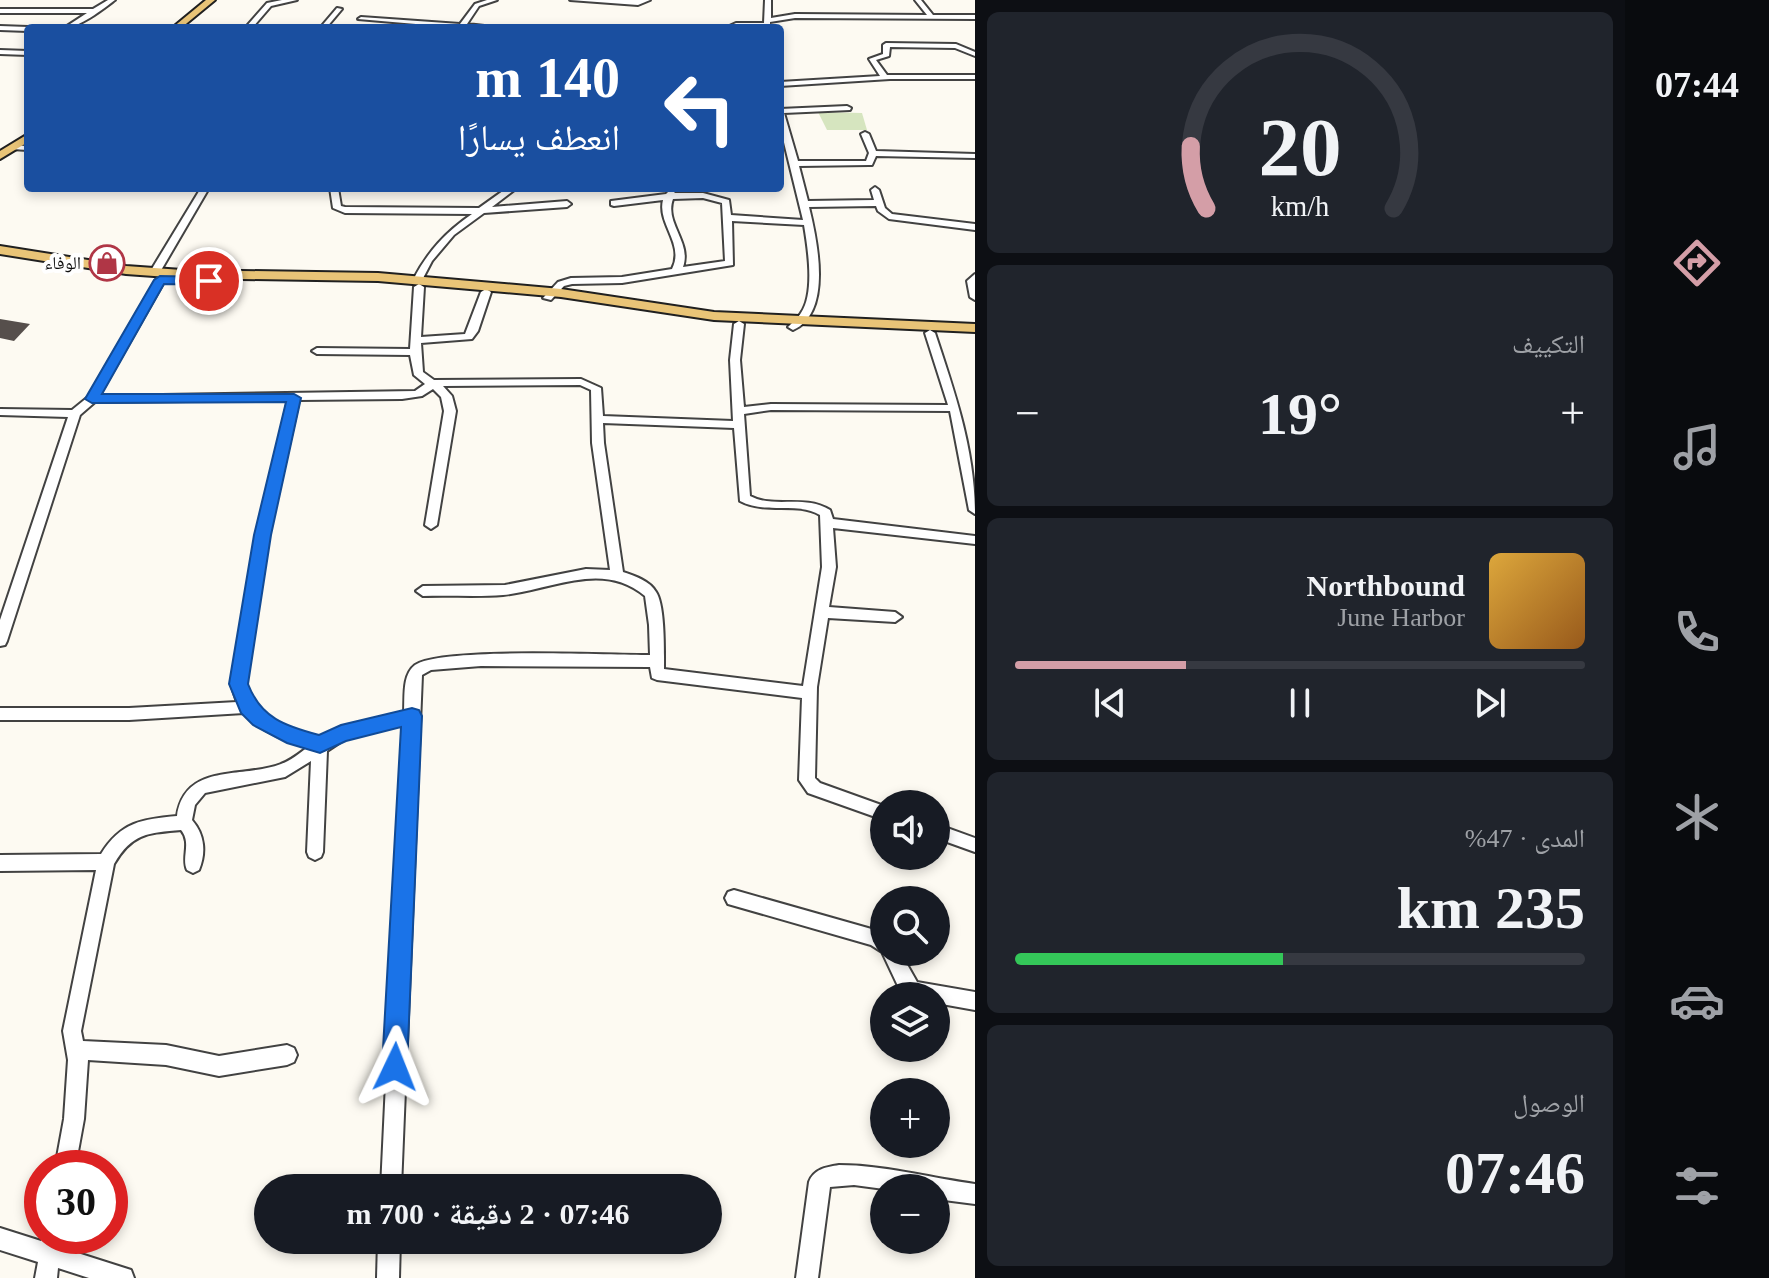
<!DOCTYPE html>
<html lang="ar">
<meta charset="utf-8">
<style>
:root{--surface:#171b24;--page:#20242c;--text:#f1f3f6;--muted:#9ea1a6;--line:#363941;--accent:#d49ea7}
body{margin:0;font-family:"Times New Roman","Noto Naskh Arabic",serif;background:var(--page);color:var(--text);direction:rtl;height:100vh;display:flex;flex-direction:column;font-size:30px;white-space:nowrap}
*{box-sizing:border-box;margin:0}
p{font-size:26px;color:var(--muted)}
.icon{flex:none;width:44px;height:44px;fill:none;stroke:currentColor;stroke-width:2;stroke-linecap:round;stroke-linejoin:round}
.map{position:relative;flex:1;overflow:hidden;direction:ltr}
.side{display:flex;flex-direction:column;gap:12px;padding:12px;background:#0d0f14;width:650px}
.side>*{flex:none}
.banner{position:absolute;left:24px;top:24px;width:760px;height:168px;border-radius:8px;box-shadow:0 4px 12px #0003;direction:rtl;background:#1a4fa0;color:#fff;overflow:hidden}
.fabs{position:absolute;left:870px;top:790px;display:grid;gap:16px}
.fabs a{display:grid;place-items:center;width:80px;height:80px;border-radius:50%;background:var(--surface);box-shadow:0 4px 12px #0003;font-size:40px}
.speed{position:absolute;left:24px;top:1150px;display:flex;gap:16px;font-size:40px;font-weight:700;text-align:center}
.speed>*{display:grid;place-content:center;width:104px;height:104px;border-radius:50%;background:var(--surface);box-shadow:0 4px 12px #0003;line-height:1}
.speed .limit{border:12px solid #d22;background:#fff;color:#111}
.pin{position:absolute;display:grid;place-items:center;width:68px;height:68px;color:#fff;margin:-34px;border:4px solid #fff;border-radius:50%;box-shadow:0 2px 8px #0007}
.me{position:absolute;width:88px;margin:-44px;rotate:2deg;stroke-linejoin:round;filter:drop-shadow(0 0 6px #0008)}
.turn{display:flex;align-items:center;gap:28px;height:168px;padding:0 32px;font-size:36px}
.turn .icon{width:104px;height:104px;stroke-width:2.5}
.turn b{display:block;font-size:56px;line-height:68px}
.big{font-size:60px;font-weight:700;line-height:1.1}
.side .tile{flex:1;display:flex;flex-direction:column;justify-content:center;gap:12px;min-width:0;padding:0 28px;border-radius:12px;background:var(--page)}
.side .dial{align-items:center;gap:0}
.dial svg{height:208px;overflow:visible;fill:none;stroke:var(--line);stroke-width:7;stroke-linecap:round;text-anchor:middle}
.dial text{fill:var(--text);stroke:none}
.song{display:flex;align-items:center;gap:24px}
.cover{width:96px;height:96px;border-radius:12px;background:linear-gradient(135deg,hsl(40 70% 55%),hsl(30 70% 35%))}
.played{height:8px;border-radius:4px;background:linear-gradient(90deg,var(--accent) 30%,var(--line) 30%)}
.keys{display:flex;justify-content:space-around;direction:ltr}
.heat{display:flex;justify-content:space-between;align-items:center;font-size:44px;direction:ltr}
.charge{height:12px;border-radius:6px;background:linear-gradient(90deg,#34c759 47%,var(--line) 0)}
.trip{position:absolute;left:254px;top:1174px;width:468px;height:80px;border-radius:40px;background:var(--surface);box-shadow:0 4px 12px #0003;font-weight:700;line-height:80px;text-align:center;direction:rtl}
main{display:flex;flex:1;min-height:0}
.tabs{display:flex;flex-direction:column;width:144px;justify-content:space-around;align-items:center;background:#090b0e;color:var(--muted)}
.tabs .icon{width:56px;height:56px}
.tabs .on{color:var(--accent)}
.tabs b{font-size:36px;color:var(--text)}
.map>svg:first-child{display:block}
.green{fill:#d6e5bf}
.building{fill:#564f4c}
.lines{fill:none;stroke-linecap:round;stroke-linejoin:round}
.minor-casing{stroke:#424242;stroke-width:4}
.major-casing{stroke:#202020;stroke-width:4}
.minor{fill:#fff;fill-rule:evenodd}
.major{fill:#e9c477;fill-rule:evenodd}
.route{fill:#1a73e8;stroke:#114b97;stroke-width:2}
.labels{text-anchor:middle;dominant-baseline:central;stroke-width:8;stroke-linejoin:round;paint-order:stroke}
.far-poi-label{font-size:18px;fill:#0f0f0f;stroke:#fff;text-anchor:end}
</style>
<main>
<nav class="tabs">
<b>07:44</b>
<svg class="icon on" aria-label="directions" viewBox="0 0 24 24"><path d="M12 3l9 9-9 9-9-9zM9 14v-3h6M13 9l2 2-2 2"/></svg>
<svg class="icon" aria-label="music" viewBox="0 0 24 24"><path d="M9 18V5l10-2v13"/><circle cx="6" cy="18" r="3"/><circle cx="16" cy="16" r="3"/></svg>
<svg class="icon" aria-label="phone" viewBox="0 0 24 24"><path d="M5 4h4l2 5-3 2q2 4 5 5l2-3 5 2v4C11 20 4 13 5 4z"/></svg>
<svg class="icon" aria-label="climate" viewBox="0 0 24 24"><path d="M12 3v18M4 7l16 10M4 17L20 7"/></svg>
<svg class="icon" aria-label="car" viewBox="0 0 24 24"><path d="M5 17H2v-5l4-1 3-4h7l3 4 3 1v5h-3M9 17h6M6 11h13"/><circle cx="7" cy="17" r="2"/><circle cx="17" cy="17" r="2"/></svg>
<svg class="icon" aria-label="filters" viewBox="0 0 24 24"><path d="M4 7h16M4 17h16"/><circle cx="9" cy="7" r="2"/><circle cx="15" cy="17" r="2"/></svg>
</nav>
<section class="side">
<div class="tile dial"><svg viewBox="0 0 100 80">
<path d="M14 69A42 42 0 1 1 86 69"/>
<path d="M14 69A42 42 0 0 1 8 45" stroke="#d49ea7"/>
<text x="50" y="56" font-size="32" font-weight="700">20</text>
<text x="50" y="72" font-size="11">km/h</text>
</svg></div>
<div class="tile"><p>التكييف</p>
<div class="heat"><a>−</a><b class="big">19°</b><a>+</a></div>
</div>
<div class="tile">
<div class="song"><i class="cover"></i><div><b>Northbound</b><p>June Harbor</p></div></div>
<div class="played"></div>
<div class="keys"><svg class="icon" aria-label="previous" viewBox="0 0 24 24"><path d="M18 5L8 12l10 7zM5 5v14"/></svg><svg class="icon" aria-label="pause" viewBox="0 0 24 24"><path d="M8 5v14M16 5v14"/></svg><svg class="icon" aria-label="next" viewBox="0 0 24 24"><path d="M6 5l10 7-10 7zM19 5v14"/></svg></div>
</div>
<div class="tile"><p>المدى · 47%</p><b class="big">235 km</b><div class="charge"></div></div>
<div class="tile"><p>الوصول</p><b class="big">07:46</b></div>
</section>
<div class="map">
<svg width="975" height="1278" viewBox="0 0 975 1278">
<rect width="100%" height="100%" fill="#fdfaf2"/>
<polygon class="green" points="818,112 862,113 867,130 827,130"/>
<polygon class="building" points="0,319 30,324 14,341 0,338"/>
<g class="lines">
<defs>
<g id="minor">
<path d="M108,0H115C103,9 79,28 64,28L87,13H0V9H93Z"/>
<polygon points="282,0 297,0 271,6 252,28 245,28 267,3"/>
<polygon points="487,0 497,0 479,6 467,24 502,28 462,28 358,19 361,17 460,24 475,4"/>
<polygon points="570,0 650,0 638,5"/>
<polygon points="765,0 771,0 771,18 795,14 927,15 915,0 921,0 933,15 975,15 975,19 795,18 770,22 770,28 725,28 736,23 764,23"/>
<polygon points="337,8 342,9 326,28 320,28"/>
<polygon points="0,26 28,27 31,28 28,28 28,31 0,30"/>
<polygon points="886,43 956,44 975,52 975,56 955,48 890,47 889,56 876,60 887,75 975,75 975,79 890,79 780,86 780,82 880,76 869,59 883,54 883,45"/>
<polygon points="0,50 28,51 28,55 0,54"/>
<path d="M847,106L851,108L850,110L784,113L798,161H866L869,153L861,134L865,132L869,134L876,151L975,154V158L876,156L872,165H869L799,166L808,201L874,200L871,190L875,187L879,190L885,208L892,214L975,224V230L889,219L878,211L876,206L809,207C817,240 833,312 793,330L788,327C792,323 798,318 801,313C815,293 808,249 804,225L732,221L733,265L622,283L572,284L564,286L551,300L543,298L558,282L571,278L622,277L672,269C685,244 657,224 663,200L614,206L611,205V201L666,194L671,189L675,193H703L729,200L731,215L803,220L780,126V109ZM703,198L722,203L725,261L683,267C692,242 664,223 673,199Z"/>
<polygon points="11,145 28,146 28,150 11,149"/>
<polygon points="201,188 209,188 160,272 152,274 150,272"/>
<path d="M330,188H338L341,206L345,207L479,208L507,188H517L492,207L567,201L571,204L567,207L484,213L454,235L432,261L421,282L418,283L413,280C428,251 446,232 472,214L345,213L333,208Z"/>
<polygon points="975,274 975,300 970,297 967,281"/>
<path d="M157,278L165,280L99,396L415,391L425,384L414,375L410,355L317,354L312,351L317,348L410,349L414,287L419,284L424,287L421,337L465,334L481,292L486,289L491,292L478,331L472,339L421,343L423,372L434,380L581,379L601,388L603,416L733,421L730,360L734,324L739,321L744,324L740,360L744,407L771,404L948,405L925,333L930,330L935,333C955,393 975,451 975,514L969,510L950,411L771,410L744,414L750,496C775,509 803,494 830,510L833,519L975,536V544L833,528L836,567L829,607L895,612L902,617L895,622L828,618L817,687L815,778L820,783L884,806V820L808,793L799,780L802,698L657,680L652,678L650,667L481,666L431,670L422,675L401,1188H381L403,724L345,739L327,751L323,852L321,857L315,860L309,857L307,852L311,761L285,777L205,793L195,805L192,820C205,835 206,853 199,870L193,873L187,870C181,857 192,843 181,830C148,833 132,833 114,864L81,1031L83,1041L166,1045L219,1056L287,1045L294,1048L297,1055L294,1062L287,1065L219,1076L166,1065L88,1060L84,1119L75,1168H55L64,1119L68,1060L63,1031L96,870L0,871V855L101,854C121,822 142,819 177,816C185,762 242,779 281,764C290,761 300,753 308,747C284,741 261,731 244,713L129,720H0V708H129L237,702L231,684L257,535L288,400L95,402L80,415L7,641L5,645L0,646V620L68,417L0,415V409L72,410L88,397ZM580,385L591,390L592,443L610,570L586,569L505,585L423,586L416,591L423,596C450,595 477,597 503,595C552,590 602,560 645,596L649,625L650,655C609,655 440,647 415,665C402,675 405,697 404,712L341,728L322,738C299,732 266,724 253,702C249,697 248,690 245,684L269,535L299,400L402,399L422,396L433,389L441,397L444,411L425,525L431,529L437,525L456,411L452,396L443,386ZM603,423L734,428L740,501C767,515 796,501 820,515L822,567L803,686L664,669C664,652 665,605 656,592C650,581 635,576 623,572L604,443Z"/>
<polygon points="936,824 975,838 975,852 936,838"/>
<polygon points="734,890 882,932 884,952 900,952 917,982 975,992 975,1010 936,1003 936,996 905,996 898,986 882,952 871,945 728,904 725,898 728,892"/>
<path d="M839,1165C885,1165 930,1178 975,1184V1204L936,1199V1188L884,1189L854,1185L830,1187L818,1278H796L809,1182C814,1169 826,1167 839,1165Z"/>
<polygon points="0,1228 41,1241 42,1236 64,1236 62,1248 131,1270 134,1278 89,1278 58,1268 57,1278 35,1278 38,1262 0,1250"/>
<polygon points="378,1240 400,1240 399,1278 377,1278"/>
</g>
<g id="major">
<polygon points="206,0 215,0 181,28 172,28"/>
<polygon points="28,134 28,142 0,159 0,151"/>
<polygon points="0,246 126,266 182,270 378,273 561,289 714,312 975,324 975,332 714,320 561,297 378,281 182,278 126,274 0,254"/>
</g>
</defs>
<use href="#minor" class="minor-casing"/>
<use href="#major" class="major-casing"/>
<use href="#minor" class="minor"/>
<use href="#major" class="major"/>
</g>
<path class="route" d="M160,276L209,277L215,281L209,285L164,284L102,394H294L301,398L271,535L248,684C261,718 285,726 319,735L341,725L412,708L419,710L422,716L407,1067L403,1076L395,1080L386,1076L382,1067L401,727L346,741L320,753L287,743L253,725L241,713L229,684L254,535L286,402L92,403L85,399L154,280Z"/>
<defs>
<symbol id="shop-ring" viewBox="-11 -11 22 22"><circle r="9.5" fill="#fff" stroke="#b03646" stroke-width="1.5"/><path d="M-5-2.5h2.3a2.7 3.5 0 0 1 5.4 0H5L5.5 6h-11ZM-1.5-2.5h3a1.5 2.3 0 0 0-3 0Z" fill="#b03646"/></symbol>
</defs>
<g fill-rule="evenodd">
<use href="#shop-ring" x="87" y="243" width="40" height="40"/>
</g>
<g class="labels">
<g class="far-poi-label">
<text x="81" y="263">الوفاء</text>
</g>
</g>
</svg>
<div class="fabs">
<a><svg class="icon" aria-label="sound" viewBox="0 0 24 24"><path d="M4 9h4l5-4v14l-5-4H4zM17 9q2 3 0 6"/></svg></a>
<a><svg class="icon" aria-label="search" viewBox="0 0 24 24"><circle cx="10" cy="10" r="6"/><path d="M15 15l6 6"/></svg></a>
<a><svg class="icon" aria-label="layers" viewBox="0 0 24 24"><path d="M12 4l9 5-9 5-9-5zM3 14l9 5 9-5"/></svg></a>
<a>+</a>
<a>−</a>
</div>
<div class="speed"><div class="limit">30</div></div>
<div class="pin" style="left:209px;top:281px;background:#d93025"><svg class="icon" aria-label="arrive" viewBox="0 0 24 24"><path d="M6 21V4h12l-3 4 3 4H6"/></svg></div>
<svg class="me" style="left:395px;top:1067px" viewBox="-20 -20 40 40"><path d="M0-17L14 15 0 8-14 15z" fill="#1a73e8" stroke="#fff" stroke-width="4"/></svg>
<div class="trip">07:46 · 2 دقيقة · 700 m</div>
<div class="banner">
<div class="turn"><svg class="icon" aria-label="left" viewBox="0 0 24 24"><path d="M17 20v-9H6M10 6l-5 5 5 5"/></svg><div><b>140 m</b>انعطف يسارًا</div></div>
</div>
</div>
</main>
